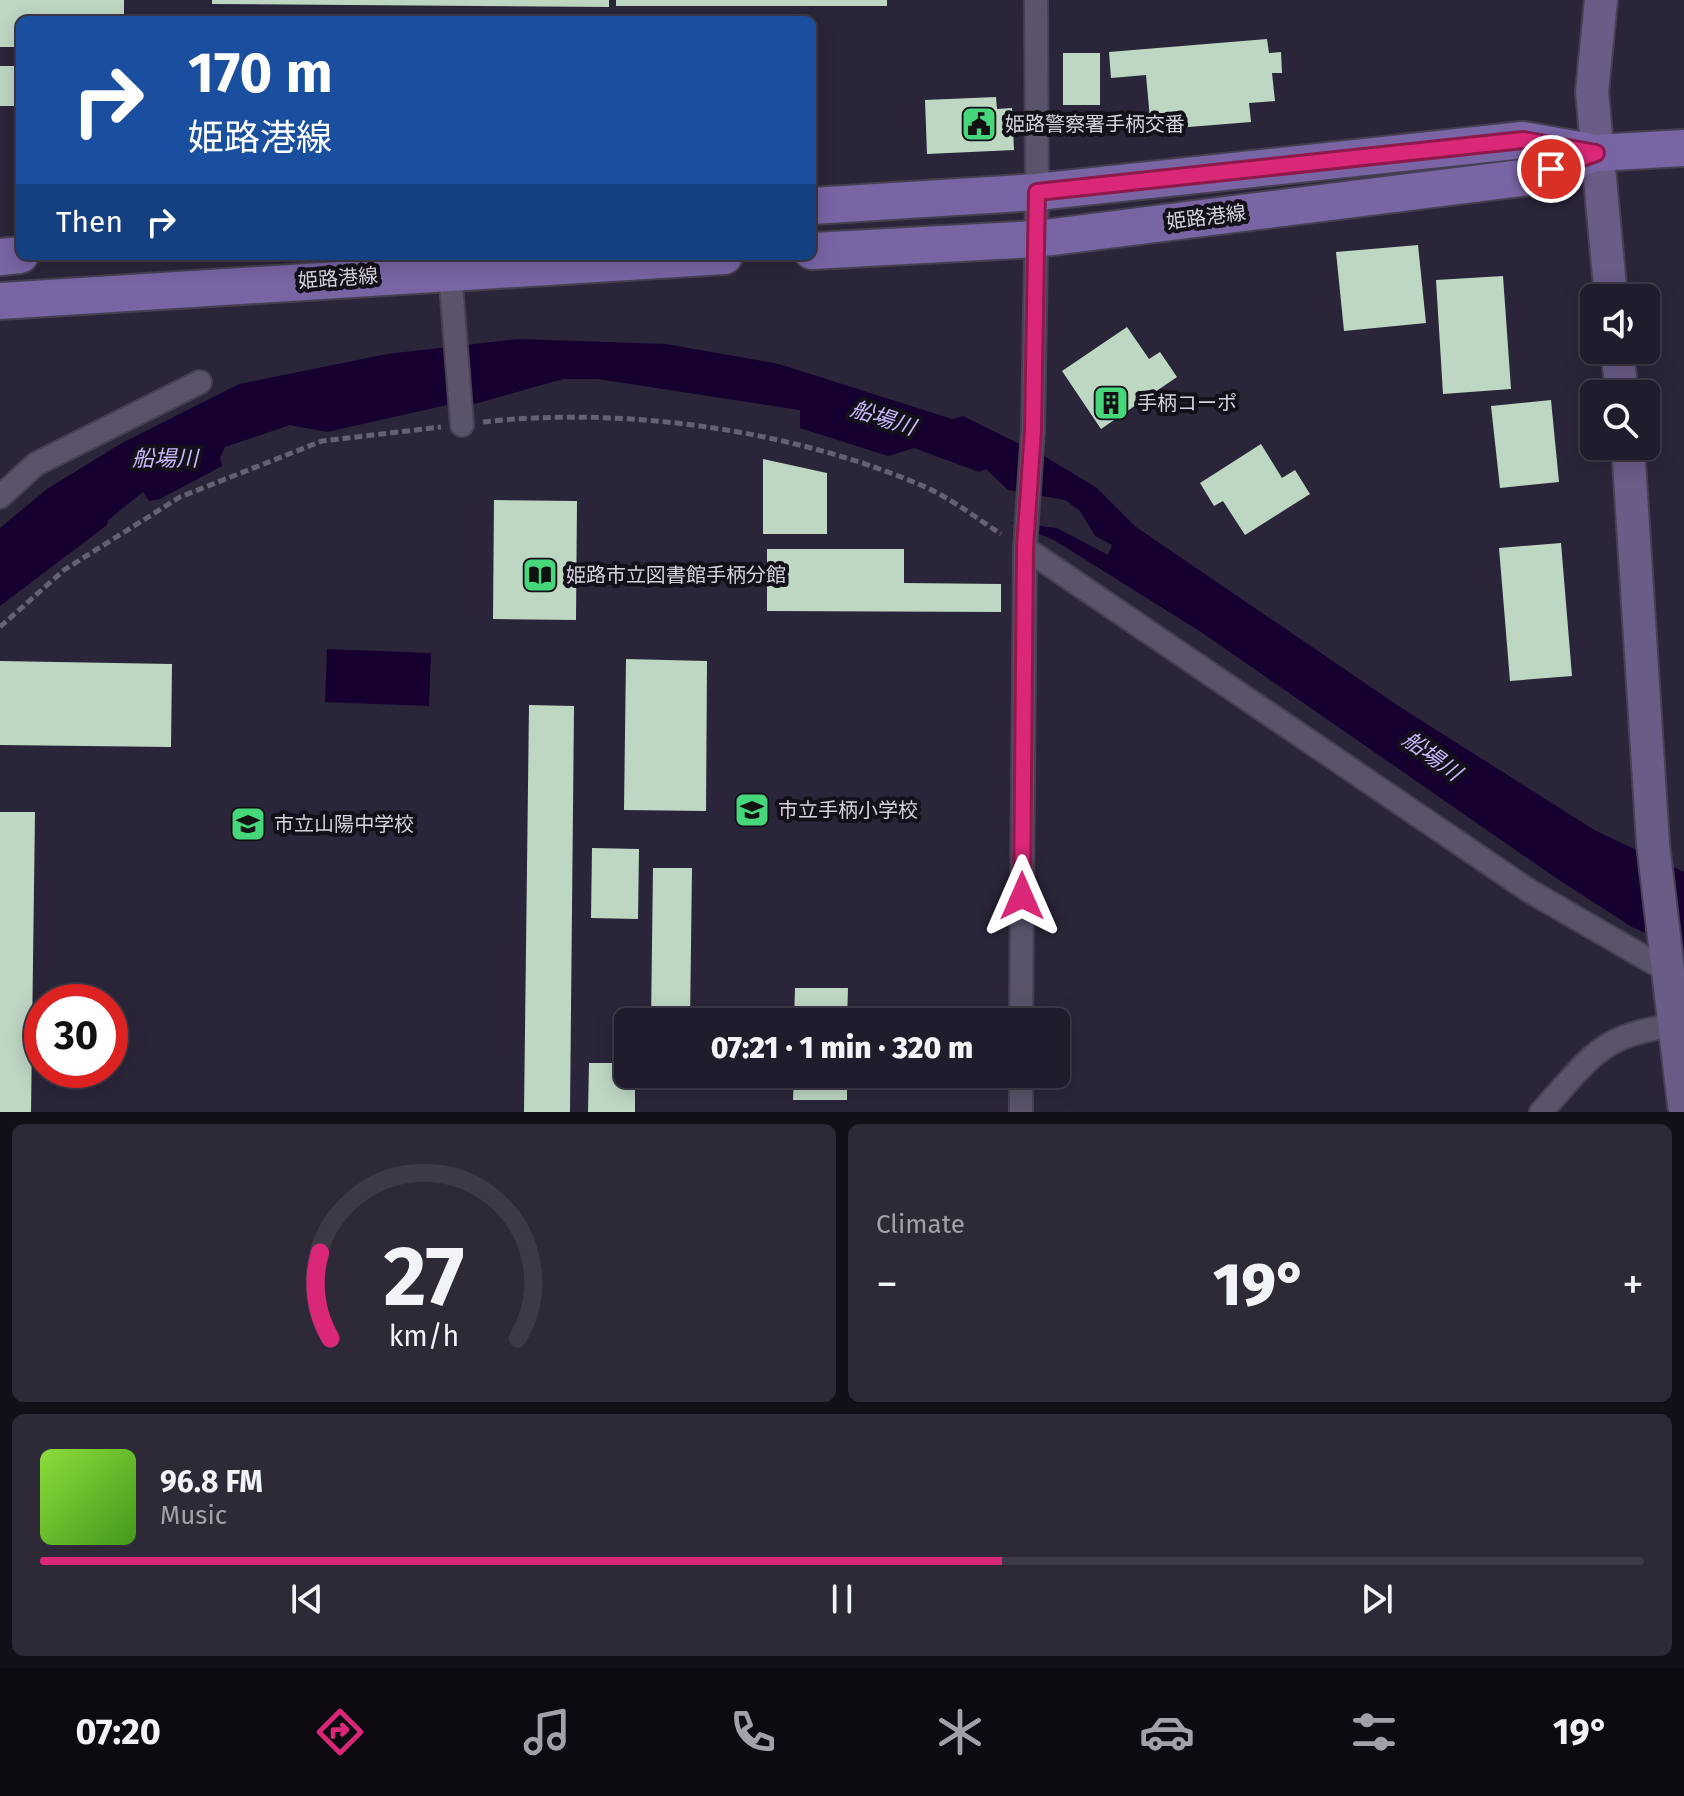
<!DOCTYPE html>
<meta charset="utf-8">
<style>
:root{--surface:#201c2b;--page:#2d2937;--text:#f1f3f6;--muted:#a2a1a9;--line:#3d3a47;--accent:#db2777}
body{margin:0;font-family:"Fira Sans","Noto Sans JP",sans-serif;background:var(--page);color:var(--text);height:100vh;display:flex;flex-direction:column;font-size:30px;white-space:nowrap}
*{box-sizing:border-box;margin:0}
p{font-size:26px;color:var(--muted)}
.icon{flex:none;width:44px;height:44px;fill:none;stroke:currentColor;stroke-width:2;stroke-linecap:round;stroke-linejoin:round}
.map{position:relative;height:1112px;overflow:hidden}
.panel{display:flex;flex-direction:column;gap:12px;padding:12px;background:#120f18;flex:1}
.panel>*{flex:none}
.banner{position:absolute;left:16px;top:16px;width:800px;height:244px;border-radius:12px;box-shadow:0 4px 20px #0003,0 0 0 2px var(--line);background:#1a4fa0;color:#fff;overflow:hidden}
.fabs{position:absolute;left:1580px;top:284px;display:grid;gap:16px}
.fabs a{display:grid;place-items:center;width:80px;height:80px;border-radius:12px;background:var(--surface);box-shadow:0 4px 20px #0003,0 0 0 2px var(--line);font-size:40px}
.speed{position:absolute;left:24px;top:984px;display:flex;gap:16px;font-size:40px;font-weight:700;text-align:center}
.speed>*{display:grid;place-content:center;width:104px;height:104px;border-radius:50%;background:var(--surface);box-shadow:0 4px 20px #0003,0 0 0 2px var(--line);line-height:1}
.speed .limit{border:12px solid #d22;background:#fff;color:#111}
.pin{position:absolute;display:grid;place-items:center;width:68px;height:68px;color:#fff;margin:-34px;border:4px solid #fff;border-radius:50%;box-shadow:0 2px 8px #0007}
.me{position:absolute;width:88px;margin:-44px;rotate:0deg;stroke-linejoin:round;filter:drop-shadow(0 0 6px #0008)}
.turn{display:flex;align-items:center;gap:28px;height:168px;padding:0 40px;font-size:36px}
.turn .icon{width:104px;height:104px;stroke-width:2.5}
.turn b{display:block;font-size:56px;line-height:68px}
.then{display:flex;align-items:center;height:76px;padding:0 40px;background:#0003;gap:16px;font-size:30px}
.big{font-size:60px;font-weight:800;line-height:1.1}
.panel .tile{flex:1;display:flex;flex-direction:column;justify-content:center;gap:12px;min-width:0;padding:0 28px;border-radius:12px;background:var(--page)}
.panel .dial{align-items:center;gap:0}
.dial svg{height:208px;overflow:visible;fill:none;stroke:var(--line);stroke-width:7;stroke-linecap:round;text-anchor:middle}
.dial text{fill:var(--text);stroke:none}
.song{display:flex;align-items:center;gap:24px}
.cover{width:96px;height:96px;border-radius:12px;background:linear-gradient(135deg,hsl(90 70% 55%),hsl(100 70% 35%))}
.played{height:8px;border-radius:4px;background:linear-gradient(90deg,var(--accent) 60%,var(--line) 60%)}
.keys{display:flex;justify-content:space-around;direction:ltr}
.heat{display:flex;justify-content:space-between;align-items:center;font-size:44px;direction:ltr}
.panel .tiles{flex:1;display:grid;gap:12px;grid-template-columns:1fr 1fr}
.tile:last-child{grid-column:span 2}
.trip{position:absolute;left:614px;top:1008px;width:456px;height:80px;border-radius:12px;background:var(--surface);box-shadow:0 4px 20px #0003,0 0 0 2px var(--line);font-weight:800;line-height:80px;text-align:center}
.dock{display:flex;height:128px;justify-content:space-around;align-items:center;background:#0d0b11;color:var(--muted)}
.dock .icon{width:56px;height:56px}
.dock .selected{color:var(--accent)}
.dock b{font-size:36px;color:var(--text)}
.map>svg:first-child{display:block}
.water{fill:#150030}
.building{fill:#bed7c3}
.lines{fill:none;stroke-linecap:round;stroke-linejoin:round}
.street-casing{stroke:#464052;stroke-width:26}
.secondary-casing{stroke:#464052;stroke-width:36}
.primary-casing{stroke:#464052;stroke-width:40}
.path{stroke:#656072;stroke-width:5;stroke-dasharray:8 4;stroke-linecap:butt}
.street{stroke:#5a536a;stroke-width:22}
.secondary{stroke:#6a5b87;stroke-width:32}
.primary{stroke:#7964a4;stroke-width:36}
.route-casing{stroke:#8e194d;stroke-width:20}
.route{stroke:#db2777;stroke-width:14}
.labels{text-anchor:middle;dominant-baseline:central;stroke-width:8;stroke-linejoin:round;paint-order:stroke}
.poi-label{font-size:20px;fill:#d5d2e0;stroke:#131019;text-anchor:start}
.street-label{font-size:20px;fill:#d5d2e0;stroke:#131019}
.water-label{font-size:22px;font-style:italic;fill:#ccb8fd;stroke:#131019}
</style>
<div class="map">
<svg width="1684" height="1112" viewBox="0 0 1684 1112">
<rect width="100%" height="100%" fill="#2b2539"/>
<g class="water">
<polygon points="519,339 666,344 779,364 952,419 963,416 1044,456 1097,488 1136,527 1400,707 1596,831 1684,872 1684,950 1632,927 1559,880 1201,632 1054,540 1010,522 1057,528 1108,555 1112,545 1095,536 1080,511 1065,500 1008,490 986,469 979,472 914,448 888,456 800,428 800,410 598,379 563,379 449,411 447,405 327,432 290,425 225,447 220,458 222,466 160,499 149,501 143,492 108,520 107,525 0,606 0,528 47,489 122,443 239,384 387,354"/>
<polygon points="327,649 431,653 429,706 325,702"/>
</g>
<g class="building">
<polygon points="0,0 124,0 124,19 20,20 20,47 0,47"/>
<polygon points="212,0 609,0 609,7 212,4"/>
<rect x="616" y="0" width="271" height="6"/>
<polygon points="1267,39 1269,53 1281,52 1282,73 1272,73 1275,101 1249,103 1251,122 1151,130 1146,75 1111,78 1109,52"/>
<rect x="1063" y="53" width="37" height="52"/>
<rect x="0" y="66" width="20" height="40"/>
<polygon points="996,97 997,109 1012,108 1014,150 927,154 925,100"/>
<polygon points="1418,245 1426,323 1344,331 1336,252"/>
<polygon points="1503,276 1511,389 1443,394 1436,280"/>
<polygon points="1127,327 1149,359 1160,352 1177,377 1101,429 1062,371"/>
<polygon points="1551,400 1559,482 1500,488 1491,406"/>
<polygon points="1261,444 1282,478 1295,470 1310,494 1245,535 1223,501 1214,506 1200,483"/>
<polygon points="763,459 827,473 827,534 763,534"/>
<polygon points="494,500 577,501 576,620 493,619"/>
<polygon points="1561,543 1572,676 1510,681 1499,548"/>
<polygon points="767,549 904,549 904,583 1001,584 1001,612 767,611"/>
<polygon points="626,659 707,661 706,811 624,810"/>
<polygon points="0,661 172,664 171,747 0,745"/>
<polygon points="529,705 574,706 570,1112 524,1112"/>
<polygon points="0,812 35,812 31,1112 0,1112"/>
<polygon points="592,848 639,849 638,919 591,918"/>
<polygon points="653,868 692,868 690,1022 651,1022"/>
<polygon points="795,988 848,988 847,1022 794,1022"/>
<polygon points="589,1063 628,1063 628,1074 635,1074 635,1112 588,1112"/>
<polygon points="794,1074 847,1074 847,1100 793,1100"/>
</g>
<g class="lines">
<defs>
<g id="street">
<polyline points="450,271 462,425"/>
<polyline points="0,497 36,464 200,382"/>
<polyline points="1025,548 1528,890 1666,970"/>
<polyline points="1021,1022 1025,548 1033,430 1037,192 1036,0"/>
<polyline points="1021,1112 1021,1074"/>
<path d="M1541,1112C1595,1053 1600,1034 1684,1024"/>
</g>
<g id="secondary">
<polyline points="1601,0 1592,92 1611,298"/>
<polyline points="1617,350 1622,394"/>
<polyline points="1628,446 1653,844 1684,1105"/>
</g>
<g id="primary">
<polyline points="812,206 1037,192 1523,140 1596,153 1684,148"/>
<polyline points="812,251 1036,239 1528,177 1594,153"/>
<polyline points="0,257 20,255"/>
<polyline points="0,301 724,256"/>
</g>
</defs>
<use href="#street" class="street-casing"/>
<use href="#secondary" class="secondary-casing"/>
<use href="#primary" class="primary-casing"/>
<g class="path">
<path d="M483,422C624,406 793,430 923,486C951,498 976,518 1001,534"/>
<polyline points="0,627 64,570 180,497 322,441 441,427"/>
</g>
<use href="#street" class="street"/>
<use href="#secondary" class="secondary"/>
<use href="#primary" class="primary"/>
</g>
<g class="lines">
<defs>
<polyline id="route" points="1022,896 1025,548 1033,430 1037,192 1523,140 1596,153 1551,169"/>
</defs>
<use href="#route" class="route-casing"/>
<use href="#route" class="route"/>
</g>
<defs>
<symbol id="civic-square" viewBox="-11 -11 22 22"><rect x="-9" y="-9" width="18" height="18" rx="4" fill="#45d77a" stroke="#131019"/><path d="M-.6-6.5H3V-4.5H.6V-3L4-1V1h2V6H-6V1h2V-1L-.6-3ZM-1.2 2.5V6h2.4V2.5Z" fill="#111"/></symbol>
<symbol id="building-square" viewBox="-11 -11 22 22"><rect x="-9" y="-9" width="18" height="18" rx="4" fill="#45d77a" stroke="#131019"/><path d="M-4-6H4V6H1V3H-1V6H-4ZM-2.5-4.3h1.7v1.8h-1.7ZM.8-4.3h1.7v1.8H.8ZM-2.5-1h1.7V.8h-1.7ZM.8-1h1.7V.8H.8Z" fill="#111"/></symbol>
<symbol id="library-square" viewBox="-11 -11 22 22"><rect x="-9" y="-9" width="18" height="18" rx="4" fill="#45d77a" stroke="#131019"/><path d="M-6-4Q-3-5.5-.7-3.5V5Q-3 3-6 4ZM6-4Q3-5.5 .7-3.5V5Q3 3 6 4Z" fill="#111"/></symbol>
<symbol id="school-square" viewBox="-11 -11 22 22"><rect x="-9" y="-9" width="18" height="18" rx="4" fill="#45d77a" stroke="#131019"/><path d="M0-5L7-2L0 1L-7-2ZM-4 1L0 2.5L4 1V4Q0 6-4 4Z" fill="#111"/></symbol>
</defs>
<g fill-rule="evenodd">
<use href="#civic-square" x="959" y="104" width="40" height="40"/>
<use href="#building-square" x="1091" y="383" width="40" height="40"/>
<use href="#library-square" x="520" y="555" width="40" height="40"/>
<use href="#school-square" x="732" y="790" width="40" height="40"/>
<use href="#school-square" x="228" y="804" width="40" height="40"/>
</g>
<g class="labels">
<g class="poi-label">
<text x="1005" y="124">姫路警察署手柄交番</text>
<text x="1137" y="403">手柄コーポ</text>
<text x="566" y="575">姫路市立図書館手柄分館</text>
<text x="778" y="810">市立手柄小学校</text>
<text x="274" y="824">市立山陽中学校</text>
</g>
<g class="street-label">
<text transform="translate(1206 217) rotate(-7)">姫路港線</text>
<text transform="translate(338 278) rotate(-4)">姫路港線</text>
</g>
<g class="water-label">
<text transform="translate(883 418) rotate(18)">船場川</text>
<text x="165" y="458">船場川</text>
<text transform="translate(1432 756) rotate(36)">船場川</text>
</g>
</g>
</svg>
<div class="fabs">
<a><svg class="icon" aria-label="sound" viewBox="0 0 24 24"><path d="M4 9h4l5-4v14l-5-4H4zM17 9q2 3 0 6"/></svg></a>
<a><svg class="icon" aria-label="search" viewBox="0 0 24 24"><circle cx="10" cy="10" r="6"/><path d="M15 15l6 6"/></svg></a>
</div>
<div class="speed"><div class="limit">30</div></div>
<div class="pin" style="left:1551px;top:169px;background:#d93025"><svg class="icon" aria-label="arrive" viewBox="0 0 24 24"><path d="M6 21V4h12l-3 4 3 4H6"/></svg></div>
<svg class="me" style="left:1022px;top:896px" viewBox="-20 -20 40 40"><path d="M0-17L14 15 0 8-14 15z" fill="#db2777" stroke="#fff" stroke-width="4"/></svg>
<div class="trip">07:21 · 1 min · 320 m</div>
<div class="banner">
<div class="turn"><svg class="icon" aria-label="right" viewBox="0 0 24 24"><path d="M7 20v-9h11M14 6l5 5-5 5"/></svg><div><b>170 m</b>姫路港線</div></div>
<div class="then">Then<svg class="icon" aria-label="right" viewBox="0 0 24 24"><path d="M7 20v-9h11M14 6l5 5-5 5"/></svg></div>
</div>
</div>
<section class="panel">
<div class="tiles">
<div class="tile dial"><svg viewBox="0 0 100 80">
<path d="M14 69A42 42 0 1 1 86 69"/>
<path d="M14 69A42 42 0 0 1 10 36" stroke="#db2777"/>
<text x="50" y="56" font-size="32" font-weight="700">27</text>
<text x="50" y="72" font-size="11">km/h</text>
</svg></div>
<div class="tile"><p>Climate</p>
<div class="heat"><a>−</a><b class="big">19°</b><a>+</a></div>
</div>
<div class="tile">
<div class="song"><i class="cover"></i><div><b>96.8 FM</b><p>Music</p></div></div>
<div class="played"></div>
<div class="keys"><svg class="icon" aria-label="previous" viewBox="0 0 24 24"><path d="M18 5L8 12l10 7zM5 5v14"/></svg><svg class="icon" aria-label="pause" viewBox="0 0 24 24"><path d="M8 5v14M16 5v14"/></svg><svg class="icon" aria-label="next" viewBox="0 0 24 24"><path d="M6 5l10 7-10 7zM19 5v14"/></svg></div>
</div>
</div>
</section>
<nav class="dock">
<b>07:20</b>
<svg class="icon selected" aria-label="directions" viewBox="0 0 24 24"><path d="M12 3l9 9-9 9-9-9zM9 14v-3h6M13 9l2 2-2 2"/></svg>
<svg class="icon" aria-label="music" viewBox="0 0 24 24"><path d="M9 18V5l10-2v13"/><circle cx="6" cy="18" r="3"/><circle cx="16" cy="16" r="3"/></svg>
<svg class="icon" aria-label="phone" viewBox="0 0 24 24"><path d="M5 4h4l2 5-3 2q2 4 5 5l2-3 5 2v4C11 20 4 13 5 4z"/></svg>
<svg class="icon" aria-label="climate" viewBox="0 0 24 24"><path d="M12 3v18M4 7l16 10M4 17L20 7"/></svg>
<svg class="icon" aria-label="car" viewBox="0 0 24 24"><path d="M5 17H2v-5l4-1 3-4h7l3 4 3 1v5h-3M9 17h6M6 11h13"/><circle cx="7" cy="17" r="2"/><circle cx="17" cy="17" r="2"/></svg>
<svg class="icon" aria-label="filters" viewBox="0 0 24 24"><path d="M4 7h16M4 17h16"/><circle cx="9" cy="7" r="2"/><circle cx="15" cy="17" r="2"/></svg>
<b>19°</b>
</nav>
